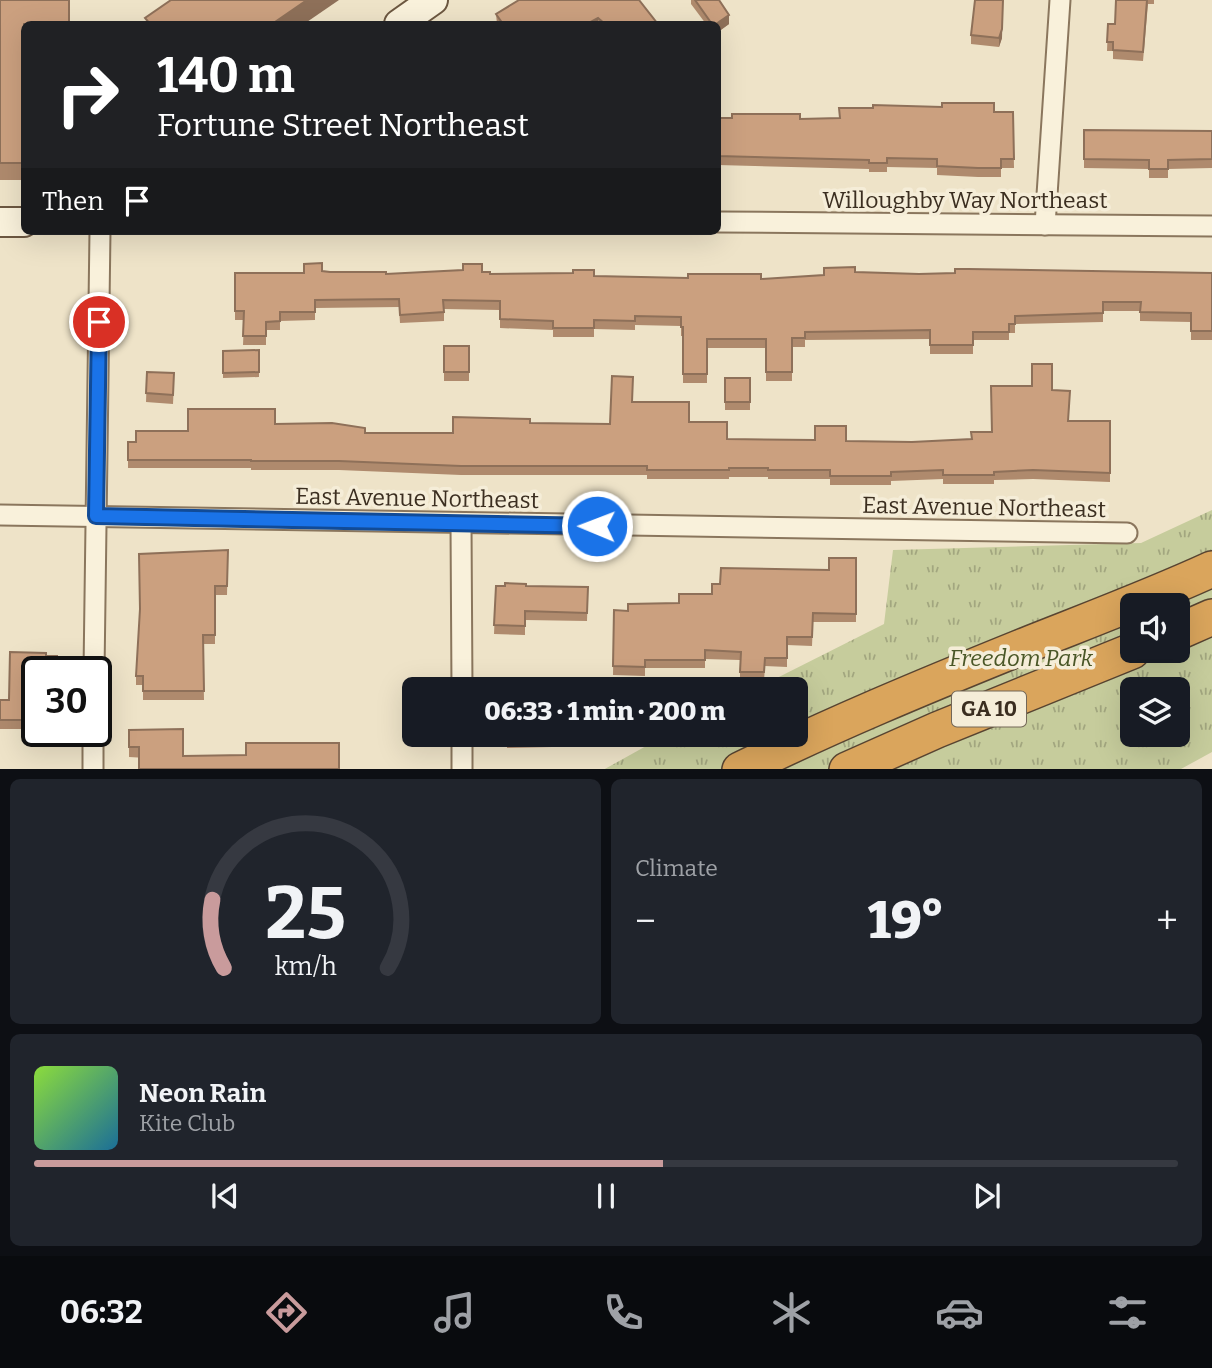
<!DOCTYPE html>
<meta charset="utf-8">
<style>
:root{--surface:#171b24;--page:#20242c;--text:#f1f3f6;--muted:#9ea1a6;--line:#363941;--accent:#c99b9c}
body{margin:0;font-family:Bitter,serif;background:var(--page);color:var(--text);height:100vh;display:flex;flex-direction:column;font-size:26px;white-space:nowrap}
*{box-sizing:border-box;margin:0}
p{font-size:23px;color:var(--muted)}
.icon{flex:none;width:38px;height:38px;fill:none;stroke:currentColor;stroke-width:2;stroke-linecap:round;stroke-linejoin:round}
.map{position:relative;height:769px;overflow:hidden}
.details{display:flex;flex-direction:column;gap:10px;padding:10px;background:#0d0f14;flex:1}
.details>*{flex:none}
.guide{position:absolute;left:21px;top:21px;width:700px;height:214px;border-radius:10px;box-shadow:0 7px 28px #0002;background:#202124;color:#fff;overflow:hidden}
.tools{position:absolute;left:1120px;top:593px;display:grid;gap:14px}
.tools a{display:grid;place-items:center;width:70px;height:70px;border-radius:10px;background:var(--surface);box-shadow:0 7px 28px #0002;font-size:35px}
.speed{position:absolute;left:21px;top:656px;display:flex;gap:14px;font-size:35px;font-weight:700;text-align:center}
.speed>*{display:grid;place-content:center;width:91px;height:91px;border-radius:50%;background:var(--surface);box-shadow:0 7px 28px #0002;line-height:1}
.speed .limit{border:4px solid #111;border-radius:10px;background:#fff;color:#111}
.pin{position:absolute;display:grid;place-items:center;width:60px;height:60px;color:#fff;margin:-30px;border:4px solid #fff;border-radius:50%;box-shadow:0 2px 7px #0007}
.me{position:absolute;width:77px;margin:-38px;rotate:271deg;stroke-linejoin:round;filter:drop-shadow(0 0 5px #0008)}
.turn{display:flex;align-items:center;gap:24px;height:147px;padding:0 21px;font-size:32px}
.turn .icon{width:91px;height:91px;stroke-width:2.5}
.turn b{display:block;font-size:49px;line-height:60px}
.then{display:flex;align-items:center;height:66px;padding:0 21px;background:#0003;gap:14px;font-size:26px}
.big{font-size:52px;font-weight:800;line-height:1.1}
.details .tile{flex:1;display:flex;flex-direction:column;justify-content:center;gap:10px;min-width:0;padding:0 24px;border-radius:10px;background:var(--page)}
.details .dial{align-items:center;gap:0}
.dial svg{height:182px;overflow:visible;fill:none;stroke:var(--line);stroke-width:7;stroke-linecap:round;text-anchor:middle}
.dial text{fill:var(--text);stroke:none}
.song{display:flex;align-items:center;gap:21px}
.cover{width:84px;height:84px;border-radius:10px;background:linear-gradient(135deg,hsl(90 70% 55%),hsl(200 70% 35%))}
.played{height:7px;border-radius:4px;background:linear-gradient(90deg,var(--accent) 55%,var(--line) 55%)}
.keys{display:flex;justify-content:space-around;direction:ltr}
.heat{display:flex;justify-content:space-between;align-items:center;font-size:38px;direction:ltr}
.details .tiles{flex:1;display:grid;gap:10px;grid-template-columns:1fr 1fr}
.tile:last-child{grid-column:span 2}
.trip{position:absolute;left:402px;top:677px;width:406px;height:70px;border-radius:10px;background:var(--surface);box-shadow:0 7px 28px #0002;font-weight:800;line-height:70px;text-align:center}
.menu{display:flex;height:112px;justify-content:space-around;align-items:center;background:#090b0e;color:var(--muted)}
.menu .icon{width:49px;height:49px}
.menu .active{color:var(--accent)}
.menu b{font-size:32px;color:var(--text)}
.map>svg:first-child{display:block}
.park{fill:url(#park-tufts);fill-rule:evenodd}
.lines{fill:none;stroke-linecap:round;stroke-linejoin:round}
.street-casing{stroke:#8a765d;stroke-width:23}
.secondary-casing{stroke:#6c5740;stroke-width:32}
.highway-casing{stroke:#584431;stroke-width:38}
.street{stroke:#f9f1db;stroke-width:19}
.secondary{stroke:#f9f1db;stroke-width:28}
.highway{stroke:#daa55c;stroke-width:35}
.wall{fill:#af8a6d}
.shaded-wall{fill:#8e7059}
.building{fill:#cba07f;stroke:#8e7059;stroke-width:2}
.route-casing{stroke:#114b97;stroke-width:18}
.route{stroke:#1a73e8;stroke-width:12}
.labels{text-anchor:middle;dominant-baseline:central;stroke-width:7;stroke-linejoin:round;paint-order:stroke}
.shield{fill:#f5edd8;stroke:#736757;stroke-width:2}
.shield-label{font-size:21px;font-weight:bold;fill:#3b2e20}
.street-label{font-size:23px;fill:#3b2e20;stroke:#f5edd8}
.park-label{font-size:23px;font-style:italic;fill:#4a5727;stroke:#f5edd8}
</style>
<div class="map">
<svg width="1212" height="770" viewBox="0 0 1212 770">
<defs>
<pattern id="park-tufts" width="24" height="20" patternUnits="userSpaceOnUse" patternTransform="scale(1.75)"><rect width="24" height="20" fill="#c6cc9c"/><path d="M3 7l-1-3M5 7V3M7 7l1-3M15 17l-1-3M17 17v-4M19 17l1-3" fill="none" stroke="#a2a67f"/></pattern>
</defs>
<rect width="100%" height="100%" fill="#eee3c8"/>
<path class="park" d="M1212,510V752L1181,769L603,770L666,735H796V690L755,689L884,624L893,550L1141,543ZM1132,606H1178V651H1132ZM1132,690H1178V735H1132Z"/>
<g class="lines">
<defs>
<g id="street">
<polyline points="718,222 1212,226"/>
<polyline points="1045,225 1060,0"/>
<polyline points="0,515 1127,533"/>
<polyline points="461,524 462,690"/>
<polyline points="94,672 100,231"/>
<polyline points="462,735 462,770"/>
<polyline points="93,770 93,732"/>
</g>
<g id="secondary">
<polyline points="399,24 433,0"/>
<polyline points="0,222 24,222"/>
</g>
<g id="highway">
<polyline points="1178,632 1212,617"/>
<path d="M740,770C831,725 925,686 1019,648C1084,622 1149,598 1212,569"/>
<polyline points="847,770 937,730 1132,651"/>
</g>
</defs>
<use href="#street" class="street-casing"/>
<use href="#secondary" class="secondary-casing"/>
<use href="#highway" class="highway-casing"/>
<use href="#street" class="street"/>
<use href="#secondary" class="secondary"/>
<use href="#highway" class="highway"/>
</g>
<g class="wall">
<polygon points="0,0 24,24 24,180 0,180"/>
<polygon points="519,0 657,24 497,24 496,14"/>
<polygon points="691,0 719,0 729,24 718,32 718,24 706,24 691,4"/>
<polygon points="1116,0 1154,0 1154,4 1148,4 1143,61 1113,59 1113,51 1107,51 1108,24 1115,24"/>
<polygon points="971,35 1002,38 999,47 971,44"/>
<polygon points="994,112 1013,112 1014,168 1001,168 1001,177 978,177 937,175 937,168 887,167 887,172 869,172 869,169 718,165 718,118 839,118"/>
<polygon points="1084,130 1212,131 1212,168 1168,169 1168,178 1149,178 1149,169 1084,168"/>
<polygon points="322,271 386,274 482,272 490,274 761,279 824,275 855,272 919,274 1212,273 1212,340 1191,340 1191,322 1140,321 1140,311 1103,311 1103,322 1015,324 1015,333 1009,333 1009,340 973,340 973,354 930,354 930,339 805,340 805,347 792,347 792,381 766,381 766,348 707,348 707,383 683,383 683,336 681,336 681,326 635,325 635,330 594,329 594,337 553,337 553,330 500,328 500,310 444,309 444,321 400,323 399,307 315,308 315,320 280,321 280,330 266,330 266,345 243,345 244,320 235,320 235,273 304,273"/>
<rect x="444" y="346" width="25" height="35"/>
<polygon points="259,350 259,377 223,378 223,351"/>
<polygon points="147,372 174,382 173,404 146,402"/>
<rect x="725" y="378" width="25" height="32"/>
<polygon points="1052,390 1070,400 1068,421 1110,421 1110,482 1033,479 994,480 994,484 943,484 943,479 891,481 891,485 830,485 830,479 768,479 768,477 729,477 729,479 647,479 647,475 461,475 339,470 251,470 251,468 128,468 128,442 136,442 188,431 275,424 365,433 453,433 530,423 610,424 632,402 689,422 727,439 912,442 972,439 992,432"/>
<polygon points="228,550 227,595 215,595 215,644 203,644 204,700 143,700 143,685 136,685 136,676"/>
<polygon points="856,558 856,622 813,622 812,646 787,645 787,667 765,666 764,681 740,680 740,660 705,659 705,668 645,668 645,676 613,675 614,610 628,611 679,603 712,594 720,584 829,570"/>
<polygon points="496,586 588,587 587,621 525,620 525,635 494,634"/>
<polygon points="37,672 37,729 0,729 0,700 9,700"/>
<polygon points="129,730 183,756 339,769 129,757"/>
<polygon points="507,735 552,735 552,747 507,748"/>
</g>
<g class="shaded-wall">
<polygon points="307,0 339,0 304,24 272,24"/>
<polygon points="1003,0 1002,38 999,47 999,38"/>
<polygon points="729,15 729,24 718,32 718,24 716,24"/>
<polygon points="598,18 598,24 587,24"/>
</g>
<g class="building">
<polygon points="0,0 69,0 69,24 24,24 24,163 0,163"/>
<polygon points="171,0 307,0 272,24 150,24 145,18"/>
<polygon points="519,0 639,0 657,23 655,24 605,24 598,18 587,24 503,24 496,14"/>
<polygon points="695,0 719,0 729,15 716,24 712,24"/>
<polygon points="975,0 1003,0 1002,29 999,38 971,35"/>
<polygon points="1116,0 1147,0 1143,52 1113,50 1113,42 1107,42 1108,24 1115,24"/>
<polygon points="942,103 994,103 994,112 1013,112 1014,159 1001,159 1001,168 978,168 937,166 937,159 887,158 887,163 869,163 869,160 718,156 718,118 732,118 732,114 800,114 800,119 840,118 839,108 873,108 873,105 942,107"/>
<polygon points="1084,130 1212,131 1212,159 1168,160 1168,169 1149,169 1149,160 1084,159"/>
<polygon points="322,263 322,271 330,272 386,272 386,274 463,270 463,264 482,264 482,272 490,272 490,274 573,273 573,270 594,270 594,276 688,278 688,274 761,274 761,279 824,275 824,268 855,267 855,272 919,274 955,273 955,269 968,269 1212,273 1212,331 1191,331 1191,313 1140,312 1141,302 1103,302 1103,313 1015,316 1015,324 1009,324 1009,332 973,332 973,345 930,345 930,330 805,332 805,338 792,338 792,372 766,372 766,339 707,339 707,374 683,374 683,327 681,327 681,317 635,316 635,321 594,320 594,328 553,328 553,321 500,319 500,301 443,300 444,312 400,315 399,299 315,300 315,312 280,312 280,321 266,322 266,336 243,336 244,311 235,311 235,273 304,273 304,264"/>
<rect x="444" y="346" width="25" height="26"/>
<polygon points="259,350 259,372 223,373 223,351"/>
<polygon points="1032,364 1052,364 1052,390 1070,391 1068,421 1110,421 1110,473 1033,470 994,472 994,475 943,475 943,470 891,472 891,476 830,476 830,470 768,470 768,468 729,468 729,470 647,470 647,466 461,466 339,461 251,461 251,460 128,460 128,442 136,442 136,431 188,431 188,409 275,409 275,424 332,423 365,428 365,433 453,433 453,417 530,419 530,423 610,424 612,376 633,377 632,402 689,402 689,422 727,422 727,439 815,440 815,426 846,426 846,441 912,442 972,439 971,432 992,432 991,386 1032,386"/>
<polygon points="147,372 174,373 173,395 146,393"/>
<rect x="725" y="378" width="25" height="24"/>
<polygon points="228,550 227,586 215,586 215,635 203,635 204,691 143,691 143,676 136,676 140,609 139,554"/>
<polygon points="829,558 856,558 856,614 813,613 812,637 787,637 787,658 765,658 764,672 740,672 741,652 705,650 705,660 645,660 645,667 613,666 614,610 628,611 628,604 679,603 679,594 712,594 712,584 720,584 721,568 829,570"/>
<polygon points="505,583 526,584 526,586 588,587 587,613 525,611 525,626 494,625 496,586 505,586"/>
<polygon points="10,652 46,653 46,656 57,656 57,672 37,672 37,720 0,720 0,700 9,700"/>
<polygon points="183,729 183,756 246,755 246,743 339,743 339,769 139,769 139,747 129,747 129,730"/>
<rect x="507" y="735" width="45" height="4"/>
</g>
<g class="lines">
<defs>
<polyline id="route" points="99,322 96,516 597,526"/>
</defs>
<use href="#route" class="route-casing"/>
<use href="#route" class="route"/>
</g>
<g class="labels">
<rect class="shield" x="952" y="691.5" width="74" height="35" rx="5"/>
<g class="shield-label">
<text x="989" y="709">GA 10</text>
</g>
<g class="street-label">
<text x="965" y="200">Willoughby Way Northeast</text>
<text transform="translate(417 498) rotate(1)">East Avenue Northeast</text>
<text transform="translate(984 507) rotate(1)">East Avenue Northeast</text>
</g>
<g class="park-label">
<text x="1021" y="658">Freedom Park</text>
</g>
</g>
</svg>
<div class="tools">
<a><svg class="icon" aria-label="sound" viewBox="0 0 24 24"><path d="M4 9h4l5-4v14l-5-4H4zM17 9q2 3 0 6"/></svg></a>
<a><svg class="icon" aria-label="layers" viewBox="0 0 24 24"><path d="M12 4l9 5-9 5-9-5zM3 14l9 5 9-5"/></svg></a>
</div>
<div class="speed"><div class="limit">30</div></div>
<div class="pin" style="left:99px;top:322px;background:#d93025"><svg class="icon" aria-label="arrive" viewBox="0 0 24 24"><path d="M6 21V4h12l-3 4 3 4H6"/></svg></div>
<svg class="me" style="left:597px;top:526px" viewBox="-20 -20 40 40"><circle r="17" fill="#1a73e8" stroke="#fff" stroke-width="3"/><path d="M0-11L8 9 0 5-8 9z" fill="#fff"/></svg>
<div class="trip">06:33 · 1 min · 200 m</div>
<div class="guide">
<div class="turn"><svg class="icon" aria-label="right" viewBox="0 0 24 24"><path d="M7 20v-9h11M14 6l5 5-5 5"/></svg><div><b>140 m</b>Fortune Street Northeast</div></div>
<div class="then">Then<svg class="icon" aria-label="arrive" viewBox="0 0 24 24"><path d="M6 21V4h12l-3 4 3 4H6"/></svg></div>
</div>
</div>
<section class="details">
<div class="tiles">
<div class="tile dial"><svg viewBox="0 0 100 80">
<path d="M14 69A42 42 0 1 1 86 69"/>
<path d="M14 69A42 42 0 0 1 9 39" stroke="#c99b9c"/>
<text x="50" y="56" font-size="32" font-weight="700">25</text>
<text x="50" y="72" font-size="11">km/h</text>
</svg></div>
<div class="tile"><p>Climate</p>
<div class="heat"><a>−</a><b class="big">19°</b><a>+</a></div>
</div>
<div class="tile">
<div class="song"><i class="cover"></i><div><b>Neon Rain</b><p>Kite Club</p></div></div>
<div class="played"></div>
<div class="keys"><svg class="icon" aria-label="previous" viewBox="0 0 24 24"><path d="M18 5L8 12l10 7zM5 5v14"/></svg><svg class="icon" aria-label="pause" viewBox="0 0 24 24"><path d="M8 5v14M16 5v14"/></svg><svg class="icon" aria-label="next" viewBox="0 0 24 24"><path d="M6 5l10 7-10 7zM19 5v14"/></svg></div>
</div>
</div>
</section>
<nav class="menu">
<b>06:32</b>
<svg class="icon active" aria-label="directions" viewBox="0 0 24 24"><path d="M12 3l9 9-9 9-9-9zM9 14v-3h6M13 9l2 2-2 2"/></svg>
<svg class="icon" aria-label="music" viewBox="0 0 24 24"><path d="M9 18V5l10-2v13"/><circle cx="6" cy="18" r="3"/><circle cx="16" cy="16" r="3"/></svg>
<svg class="icon" aria-label="phone" viewBox="0 0 24 24"><path d="M5 4h4l2 5-3 2q2 4 5 5l2-3 5 2v4C11 20 4 13 5 4z"/></svg>
<svg class="icon" aria-label="climate" viewBox="0 0 24 24"><path d="M12 3v18M4 7l16 10M4 17L20 7"/></svg>
<svg class="icon" aria-label="car" viewBox="0 0 24 24"><path d="M5 17H2v-5l4-1 3-4h7l3 4 3 1v5h-3M9 17h6M6 11h13"/><circle cx="7" cy="17" r="2"/><circle cx="17" cy="17" r="2"/></svg>
<svg class="icon" aria-label="filters" viewBox="0 0 24 24"><path d="M4 7h16M4 17h16"/><circle cx="9" cy="7" r="2"/><circle cx="15" cy="17" r="2"/></svg>
</nav>
